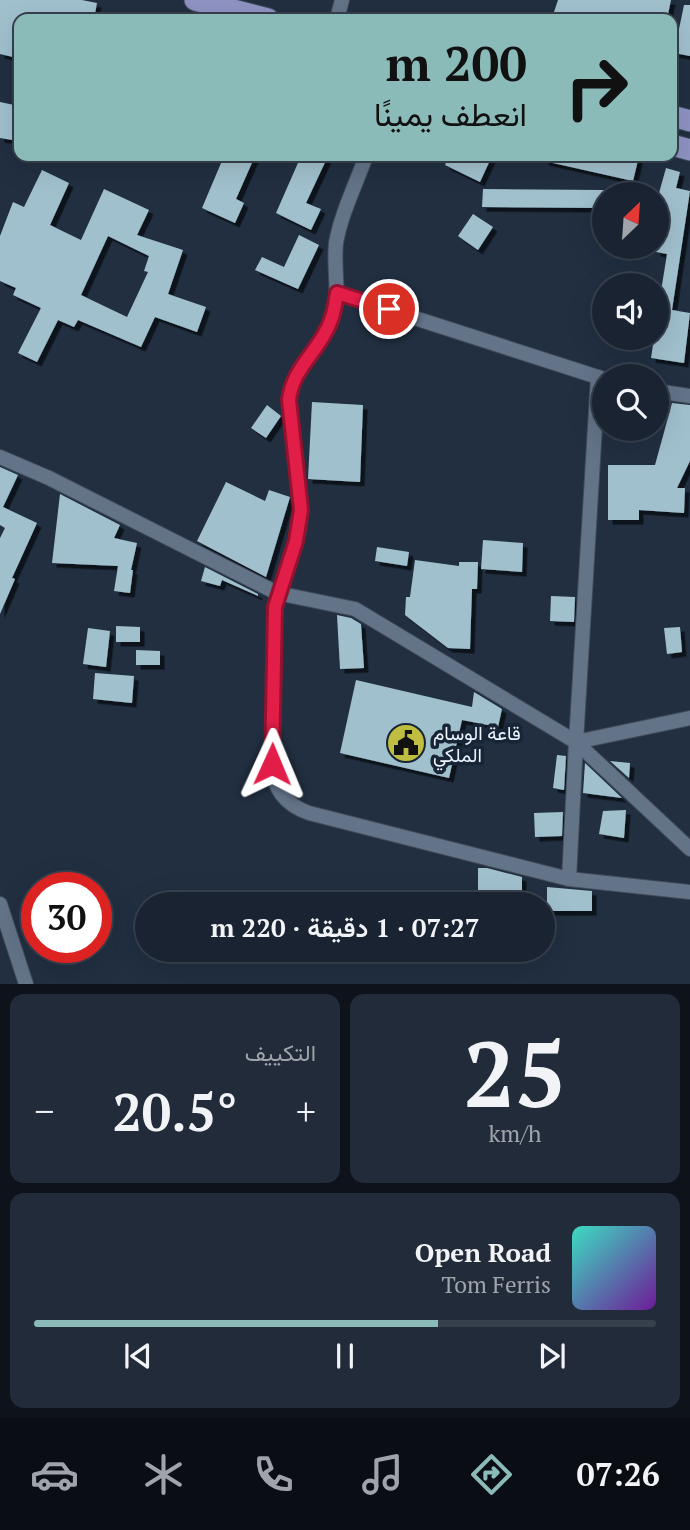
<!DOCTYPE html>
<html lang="ar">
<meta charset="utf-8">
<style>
:root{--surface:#192331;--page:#222b39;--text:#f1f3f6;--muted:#9fa4ab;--line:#37404d;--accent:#8bbbb9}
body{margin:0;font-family:"PT Serif",Vazirmatn,serif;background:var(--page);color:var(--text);direction:rtl;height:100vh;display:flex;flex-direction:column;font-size:26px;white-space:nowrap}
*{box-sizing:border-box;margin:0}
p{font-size:23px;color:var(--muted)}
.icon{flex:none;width:38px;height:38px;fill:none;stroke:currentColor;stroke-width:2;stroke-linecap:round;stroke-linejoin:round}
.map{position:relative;height:984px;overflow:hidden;direction:ltr}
.drawer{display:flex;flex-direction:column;gap:10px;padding:10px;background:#0e131b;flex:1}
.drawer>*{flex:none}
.guide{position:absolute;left:14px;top:14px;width:663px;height:147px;border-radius:14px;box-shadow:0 7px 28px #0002,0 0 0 2px var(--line);direction:rtl;background:#8bbbb9;color:#111;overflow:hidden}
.needle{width:46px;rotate:25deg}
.buttons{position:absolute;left:592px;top:182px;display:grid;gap:14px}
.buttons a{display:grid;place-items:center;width:77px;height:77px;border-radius:50%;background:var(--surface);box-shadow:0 7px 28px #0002,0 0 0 2px var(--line);font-size:35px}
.speed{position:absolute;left:21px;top:872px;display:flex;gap:14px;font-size:35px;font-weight:700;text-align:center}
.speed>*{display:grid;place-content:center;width:91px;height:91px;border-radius:50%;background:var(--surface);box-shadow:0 7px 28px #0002,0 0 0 2px var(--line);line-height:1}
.speed .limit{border:10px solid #d22;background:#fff;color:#111}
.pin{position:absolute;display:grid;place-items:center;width:60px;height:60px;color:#fff;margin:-30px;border:4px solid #fff;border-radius:50%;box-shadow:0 2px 7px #0007}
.me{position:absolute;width:77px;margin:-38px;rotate:1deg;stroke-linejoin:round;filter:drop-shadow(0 0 5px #0008)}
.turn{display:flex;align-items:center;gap:24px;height:147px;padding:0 35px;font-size:32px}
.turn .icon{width:91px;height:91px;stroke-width:2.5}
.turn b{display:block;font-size:49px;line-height:60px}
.big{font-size:52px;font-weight:600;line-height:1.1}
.drawer .widget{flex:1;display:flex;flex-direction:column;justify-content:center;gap:10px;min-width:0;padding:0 24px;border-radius:14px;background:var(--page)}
.drawer .dial{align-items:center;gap:0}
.dial b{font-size:91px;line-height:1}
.song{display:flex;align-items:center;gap:21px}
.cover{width:84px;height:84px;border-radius:10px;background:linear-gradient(135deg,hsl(170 70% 55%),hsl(280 70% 35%))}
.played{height:7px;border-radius:4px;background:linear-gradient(90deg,var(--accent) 65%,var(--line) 65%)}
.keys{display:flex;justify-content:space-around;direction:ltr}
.heat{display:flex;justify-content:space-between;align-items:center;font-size:38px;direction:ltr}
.drawer .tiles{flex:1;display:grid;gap:10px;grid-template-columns:1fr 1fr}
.widget:last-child{grid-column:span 2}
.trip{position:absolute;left:135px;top:892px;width:420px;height:70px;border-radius:35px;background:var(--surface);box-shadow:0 7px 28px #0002,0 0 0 2px var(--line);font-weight:600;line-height:70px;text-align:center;direction:rtl}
.tab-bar{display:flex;height:112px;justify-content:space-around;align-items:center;background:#0a0e14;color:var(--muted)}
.tab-bar .icon{width:49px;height:49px}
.tab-bar .current{color:var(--accent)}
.tab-bar b{font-size:32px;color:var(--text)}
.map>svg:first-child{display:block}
.building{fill:#a1c0ce;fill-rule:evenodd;filter:url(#shadow)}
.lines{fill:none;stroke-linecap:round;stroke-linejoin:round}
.street-casing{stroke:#404b5b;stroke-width:16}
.primary-casing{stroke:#404b5b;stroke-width:23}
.street{stroke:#637388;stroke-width:14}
.primary{stroke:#8e93c3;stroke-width:21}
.route-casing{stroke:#92132f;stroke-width:18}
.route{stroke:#e11d48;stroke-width:12}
.labels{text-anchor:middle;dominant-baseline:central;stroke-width:7;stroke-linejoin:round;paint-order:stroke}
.poi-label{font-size:19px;fill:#ecf4fe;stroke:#172537;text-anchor:start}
</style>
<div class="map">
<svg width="690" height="984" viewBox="0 0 690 984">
<defs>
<filter id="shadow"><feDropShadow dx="4.5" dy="4.5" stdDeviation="0" flood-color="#0009"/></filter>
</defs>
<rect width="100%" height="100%" fill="#212f41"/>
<g class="building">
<polygon points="0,0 82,0 97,3 94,19 19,19 13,57 0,54"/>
<polygon points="558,0 671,0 667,19 579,19 554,12"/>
<polygon points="684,5 690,5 690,56 674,53"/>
<polygon points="0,102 19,106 19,141 0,138"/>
<polygon points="224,156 255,156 236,199 244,203 235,223 202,208"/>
<polygon points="301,156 328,156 306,203 321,209 311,230 276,213"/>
<polygon points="449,156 492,156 480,182 445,165"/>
<polygon points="545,156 639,156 633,181 544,161"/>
<polygon points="666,168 680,172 676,188 690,191 672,310 690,313 684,363 651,358 654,338 656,338 656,322 667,254 656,252 656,192 659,193"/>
<path d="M42,170L69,183L50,225L81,240L104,189L149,210L137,235L183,250L168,294L206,307L197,332L155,317L141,347L78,320L74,327L58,320L37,362L18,353L41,308L13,295L16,288L0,281V236L13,202L24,207ZM108,236L149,256L144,271L148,272L127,317L81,295Z"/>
<polygon points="483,189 604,190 604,208 482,207"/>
<polygon points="473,214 493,227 478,250 458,236"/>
<polygon points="299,235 319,245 298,289 255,270 262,257 284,267"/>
<polygon points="312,402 363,405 360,482 308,479"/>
<polygon points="672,403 690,405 690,461 677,488 685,488 684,513 639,510 639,520 608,520 608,465 655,465"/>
<polygon points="267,405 281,416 266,438 251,428"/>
<polygon points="0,467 18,475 3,507 37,523 12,578 15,579 0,614 0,538 5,528 0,525"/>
<polygon points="226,482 265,501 269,490 290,497 266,577 197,541"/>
<polygon points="60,494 120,525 114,538 137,543 131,570 133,570 130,593 114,591 118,566 52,563"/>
<polygon points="483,540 523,543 522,572 481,569"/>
<polygon points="377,547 409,552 407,566 375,561"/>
<polygon points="415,560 459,566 459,562 478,562 477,589 472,589 470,649 448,648 405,615 406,597 410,597"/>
<polygon points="205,567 258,594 258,596 222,580 220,586 201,581"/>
<polygon points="551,596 575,597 574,622 550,621"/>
<polygon points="337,615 351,618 361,624 364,668 340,669"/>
<polygon points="116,626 140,627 140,642 116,642"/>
<polygon points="680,627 682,652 667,654 664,628"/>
<polygon points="88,628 110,631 106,667 83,664"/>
<polygon points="136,650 160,651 160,665 136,665"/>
<polygon points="95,673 134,676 132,703 93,699"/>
<polygon points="356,680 472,707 474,692 502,709 498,727 462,720 449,778 340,753"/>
<polygon points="557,755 566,756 564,790 553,788"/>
<polygon points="610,761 630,763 629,778"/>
<polygon points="585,763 622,798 583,793"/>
<polygon points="626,810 624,838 599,834 603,811"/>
<polygon points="563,812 562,836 535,837 534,813"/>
<polygon points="478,868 487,868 522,877 522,897 478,897"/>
<polygon points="547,887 592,891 592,911 547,911"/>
</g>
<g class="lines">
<defs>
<g id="street">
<polyline points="337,19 342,0"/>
<path d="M366,156C356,184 341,214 336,243C333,269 341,294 332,319C321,349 293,367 289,399L301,510L299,531L275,607L272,764C273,789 286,805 309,813L569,879L690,892"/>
<polyline points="337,293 604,379"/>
<polyline points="656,391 690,396"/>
<polyline points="0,457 49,478 277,593 355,609 576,742 569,879"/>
<polyline points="576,742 598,377"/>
<polyline points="576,742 690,849"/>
<polyline points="576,742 690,718"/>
<polyline points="0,904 26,984"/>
</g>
<g id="primary">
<polyline points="195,0 268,19"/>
<polyline points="672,116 690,121"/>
<polyline points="672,145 690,150"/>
</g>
</defs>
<use href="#street" class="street-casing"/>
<use href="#primary" class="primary-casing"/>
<use href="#street" class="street"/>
<use href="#primary" class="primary"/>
</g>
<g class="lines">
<defs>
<path id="route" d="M272,764L275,607L296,541L301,510L289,400C292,371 314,355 326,331C333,319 335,306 337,293L389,309"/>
</defs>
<use href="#route" class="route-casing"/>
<use href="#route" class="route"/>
</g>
<defs>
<symbol id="civic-disc" viewBox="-11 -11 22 22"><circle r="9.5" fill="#c0be41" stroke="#172537"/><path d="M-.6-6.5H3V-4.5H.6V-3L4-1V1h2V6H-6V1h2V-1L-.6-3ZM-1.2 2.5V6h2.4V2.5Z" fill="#111"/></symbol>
</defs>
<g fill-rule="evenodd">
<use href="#civic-disc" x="384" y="721" width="44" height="44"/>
</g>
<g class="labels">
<g class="poi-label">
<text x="433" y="732">قاعة الوسام<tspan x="433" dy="22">الملكي</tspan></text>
</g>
</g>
</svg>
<div class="buttons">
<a><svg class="needle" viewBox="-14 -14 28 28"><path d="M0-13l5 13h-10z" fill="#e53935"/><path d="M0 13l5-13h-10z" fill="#9fa4ab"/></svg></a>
<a><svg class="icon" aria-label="sound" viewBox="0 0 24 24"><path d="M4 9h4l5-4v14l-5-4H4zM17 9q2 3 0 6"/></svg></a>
<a><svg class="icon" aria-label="search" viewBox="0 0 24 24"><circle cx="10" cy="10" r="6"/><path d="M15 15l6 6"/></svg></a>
</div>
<div class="speed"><div class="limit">30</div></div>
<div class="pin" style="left:389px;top:309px;background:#d93025"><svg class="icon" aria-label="arrive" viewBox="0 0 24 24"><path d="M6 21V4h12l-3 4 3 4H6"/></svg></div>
<svg class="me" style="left:272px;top:764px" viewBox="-20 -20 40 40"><path d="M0-17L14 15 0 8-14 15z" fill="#e11d48" stroke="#fff" stroke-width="4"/></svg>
<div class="trip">07:27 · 1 دقيقة · 220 m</div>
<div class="guide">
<div class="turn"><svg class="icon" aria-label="right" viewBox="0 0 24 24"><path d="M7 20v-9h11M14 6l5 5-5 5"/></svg><div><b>200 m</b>انعطف يمينًا</div></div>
</div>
</div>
<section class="drawer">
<div class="tiles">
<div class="widget dial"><b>25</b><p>km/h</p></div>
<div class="widget"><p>التكييف</p>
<div class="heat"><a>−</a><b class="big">20.5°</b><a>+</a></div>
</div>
<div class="widget">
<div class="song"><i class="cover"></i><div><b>Open Road</b><p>Tom Ferris</p></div></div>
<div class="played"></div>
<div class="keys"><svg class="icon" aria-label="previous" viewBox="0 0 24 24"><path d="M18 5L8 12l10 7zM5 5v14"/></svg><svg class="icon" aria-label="pause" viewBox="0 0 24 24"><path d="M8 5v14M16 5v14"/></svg><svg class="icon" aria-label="next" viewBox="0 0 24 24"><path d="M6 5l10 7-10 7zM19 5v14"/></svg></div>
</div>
</div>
</section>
<nav class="tab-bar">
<b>07:26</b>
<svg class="icon current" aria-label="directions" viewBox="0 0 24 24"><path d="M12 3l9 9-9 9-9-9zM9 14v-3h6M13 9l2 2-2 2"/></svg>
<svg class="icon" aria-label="music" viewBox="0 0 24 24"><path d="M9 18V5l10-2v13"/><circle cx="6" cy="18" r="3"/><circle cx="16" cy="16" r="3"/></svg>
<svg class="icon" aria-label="phone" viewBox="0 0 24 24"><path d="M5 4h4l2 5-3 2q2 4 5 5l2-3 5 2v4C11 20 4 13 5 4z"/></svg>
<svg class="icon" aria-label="climate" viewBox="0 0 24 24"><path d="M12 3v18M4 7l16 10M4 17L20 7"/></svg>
<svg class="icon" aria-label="car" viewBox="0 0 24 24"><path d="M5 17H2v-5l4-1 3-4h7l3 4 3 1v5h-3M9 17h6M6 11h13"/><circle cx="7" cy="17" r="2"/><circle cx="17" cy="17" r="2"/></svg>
</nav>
